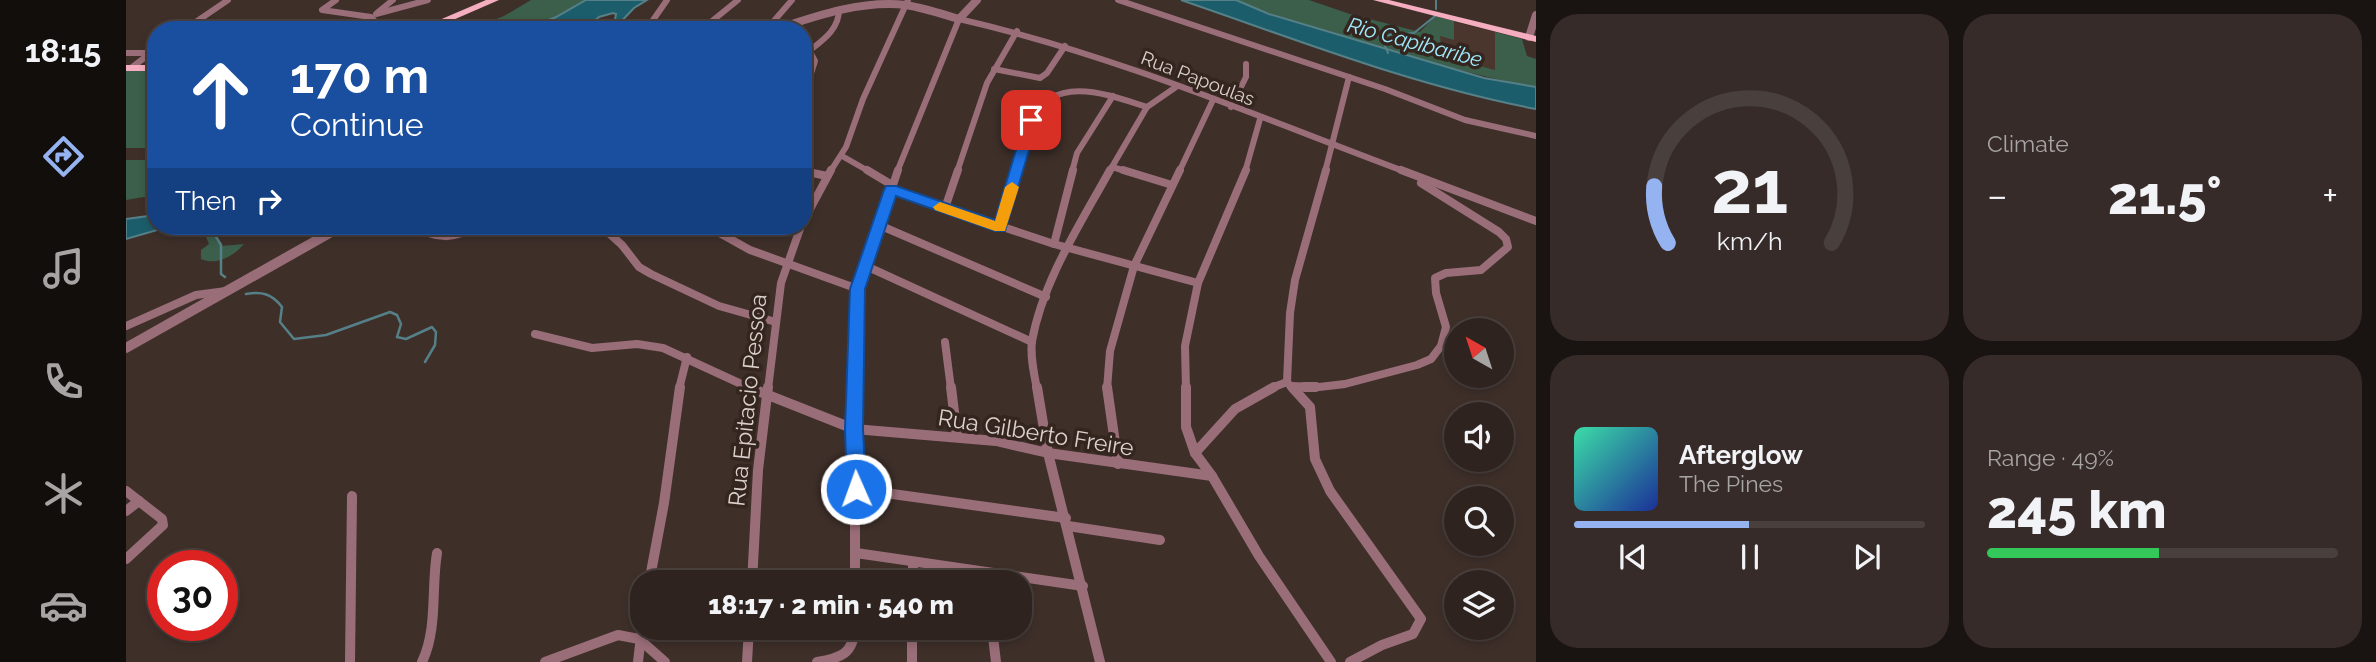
<!DOCTYPE html>
<meta charset="utf-8">
<style>
:root{--surface:#2e231f;--page:#362b28;--text:#f1f3f6;--muted:#a7a4a4;--line:#49403d;--accent:#95b2f1}
body{margin:0;font-family:Raleway,sans-serif;background:var(--page);color:var(--text);height:100vh;display:flex;flex-direction:column;font-size:26px;white-space:nowrap}
*{box-sizing:border-box;margin:0}
p{font-size:23px;color:var(--muted)}
.icon{flex:none;width:38px;height:38px;fill:none;stroke:currentColor;stroke-width:2;stroke-linecap:round;stroke-linejoin:round}
.map{position:relative;flex:1;overflow:hidden}
.details{display:flex;flex-direction:column;gap:14px;padding:14px;background:#191311;width:840px}
.details>*{flex:none}
.banner{position:absolute;left:21px;top:21px;width:665px;height:214px;border-radius:28px;box-shadow:0 4px 10px #0003,0 0 0 2px var(--line);background:#1a4fa0;color:#fff;overflow:hidden}
.needle{width:46px;rotate:321deg}
.buttons{position:absolute;left:1318px;top:318px;display:grid;gap:14px}
.buttons a{display:grid;place-items:center;width:70px;height:70px;border-radius:50%;background:var(--surface);box-shadow:0 4px 10px #0003,0 0 0 2px var(--line);font-size:35px}
.speed{position:absolute;left:21px;top:550px;display:flex;gap:14px;font-size:35px;font-weight:700;text-align:center}
.speed>*{display:grid;place-content:center;width:91px;height:91px;border-radius:50%;background:var(--surface);box-shadow:0 4px 10px #0003,0 0 0 2px var(--line);line-height:1}
.speed .limit{border:10px solid #d22;background:#fff;color:#111}
.pin{position:absolute;display:grid;place-items:center;width:60px;height:60px;color:#fff;margin:-30px;border-radius:14px;box-shadow:0 4px 10px #0006}
.me{position:absolute;width:77px;margin:-38px;rotate:358deg;stroke-linejoin:round;filter:drop-shadow(0 0 5px #0008)}
.turn{display:flex;align-items:center;gap:24px;height:147px;padding:0 28px;font-size:32px}
.turn .icon{width:91px;height:91px;stroke-width:2.5}
.turn b{display:block;font-size:49px;line-height:60px}
.then{display:flex;align-items:center;height:66px;padding:0 28px;background:#0003;gap:14px;font-size:26px}
.big{font-size:52px;font-weight:800;line-height:1.1}
.details .tile{flex:1;display:flex;flex-direction:column;justify-content:center;gap:10px;min-width:0;padding:0 24px;border-radius:28px;background:var(--page)}
.details .dial{align-items:center;gap:0}
.dial svg{height:182px;overflow:visible;fill:none;stroke:var(--line);stroke-width:7;stroke-linecap:round;text-anchor:middle}
.dial text{fill:var(--text);stroke:none}
.song{display:flex;align-items:center;gap:21px}
.cover{width:84px;height:84px;border-radius:10px;background:linear-gradient(135deg,hsl(160 70% 55%),hsl(230 70% 35%))}
.played{height:7px;border-radius:4px;background:linear-gradient(90deg,var(--accent) 50%,var(--line) 50%)}
.keys{display:flex;justify-content:space-around;direction:ltr}
.heat{display:flex;justify-content:space-between;align-items:center;font-size:38px;direction:ltr}
.charge{height:10px;border-radius:5px;background:linear-gradient(90deg,#34c759 49%,var(--line) 0)}
.details .tiles{flex:1;display:grid;gap:14px;grid-template-columns:repeat(2,1fr)}
.trip{position:absolute;left:504px;top:570px;width:402px;height:70px;border-radius:28px;background:var(--surface);box-shadow:0 4px 10px #0003,0 0 0 2px var(--line);font-weight:800;line-height:70px;text-align:center}
main{display:flex;flex:1;min-height:0}
.dock{display:flex;flex-direction:column;width:126px;justify-content:space-around;align-items:center;background:#120e0c;color:var(--muted)}
.dock .icon{width:49px;height:49px}
.dock .on{color:var(--accent)}
.dock b{font-size:32px;color:var(--text)}
.map>svg:first-child{display:block}
.built{fill:#4b362d}
.green{fill:#3b5f4a}
.water{fill:#1c5d6b;stroke:#558088;stroke-width:2}
.lines{fill:none;stroke-linecap:round;stroke-linejoin:round}
.stream-far1{stroke:#558088;stroke-width:2}
.stream{stroke:#558088;stroke-width:2.5}
.minor-far2{stroke:#9a6e79;stroke-width:6}
.minor-far1{stroke:#9a6e79;stroke-width:8}
.minor{stroke:#9a6e79;stroke-width:10}
.tertiary-far1{stroke:#9a6e79;stroke-width:8}
.tertiary{stroke:#9a6e79;stroke-width:10}
.primary{fill:#f5adc0;fill-rule:evenodd}
.route{fill:#1a73e8;stroke:#114b97;stroke-width:2}
.slow{fill:#f59e0b}
.labels{text-anchor:middle;dominant-baseline:central;stroke-width:7;stroke-linejoin:round;paint-order:stroke}
.far-street-label{font-size:19px;fill:#dbd1cd;stroke:#34261f}
.far-water-label{font-size:21px;font-style:italic;fill:#9feafd;stroke:#34261f}
.street-label{font-size:23px;fill:#dbd1cd;stroke:#34261f}
</style>
<main>
<nav class="dock">
<b>18:15</b>
<svg class="icon on" aria-label="directions" viewBox="0 0 24 24"><path d="M12 3l9 9-9 9-9-9zM9 14v-3h6M13 9l2 2-2 2"/></svg>
<svg class="icon" aria-label="music" viewBox="0 0 24 24"><path d="M9 18V5l10-2v13"/><circle cx="6" cy="18" r="3"/><circle cx="16" cy="16" r="3"/></svg>
<svg class="icon" aria-label="phone" viewBox="0 0 24 24"><path d="M5 4h4l2 5-3 2q2 4 5 5l2-3 5 2v4C11 20 4 13 5 4z"/></svg>
<svg class="icon" aria-label="climate" viewBox="0 0 24 24"><path d="M12 3v18M4 7l16 10M4 17L20 7"/></svg>
<svg class="icon" aria-label="car" viewBox="0 0 24 24"><path d="M5 17H2v-5l4-1 3-4h7l3 4 3 1v5h-3M9 17h6M6 11h13"/><circle cx="7" cy="17" r="2"/><circle cx="17" cy="17" r="2"/></svg>
</nav>
<div class="map">
<svg width="1410" height="662" viewBox="0 0 1410 662">
<rect width="100%" height="100%" fill="#3e2f29"/>
<polygon class="built" points="1328,22 1369,32 1370,70 1333,60 1315,45 1313,36 1328,39"/>
<g class="green">
<polygon points="405,0 460,0 430,18 400,30 341,30 378,16"/>
<path d="M1110,0H1183L1224,14L1294,32L1309,16L1328,21V40L1314,36L1315,45L1333,60L1369,70V32L1396,39L1401,56L1410,59V87C1355,77 1302,62 1248,46C1201,32 1155,19 1110,0Z"/>
<rect x="0" y="71" width="30" height="77"/>
<polygon points="0,160 30,160 30,195 0,200"/>
<path d="M81,226H94L89,235L95,246L118,244C108,256 90,266 75,259V250L83,244L78,232Z"/>
</g>
<g class="water">
<polygon points="460,0 521,0 508,8 487,30 476,30 489,20 490,14 487,13 473,17 458,30 400,30 430,17"/>
<path d="M1055,0H1110L1143,14L1311,64L1358,78L1410,87V109C1288,86 1172,40 1055,0Z"/>
<polygon points="30,215 30,226 45,226 0,239 0,219"/>
</g>
<g class="lines">
<g class="stream-far1">
<polyline points="1310,0 1310,9"/>
<polyline points="1262,53 1257,41 1251,36 1288,33 1309,16"/>
</g>
<g class="stream">
<polyline points="94,226 89,235 95,245 95,274 99,277"/>
<path d="M120,294C136,291 146,294 156,307L154,322L168,339L200,335L264,312L271,315L275,324L271,337L280,339L306,327L310,332L309,345L299,362"/>
</g>
<g class="minor-far2">
<polyline points="210,0 196,10 245,17 257,30"/>
<polyline points="992,0 1259,89 1339,120 1410,136"/>
<polyline points="252,12 267,0"/>
<polyline points="250,14 302,0"/>
<polyline points="58,30 102,0"/>
<polyline points="222,30 250,22"/>
<polyline points="513,30 525,23 541,0"/>
<polyline points="575,30 612,0"/>
<polyline points="640,30 666,0"/>
<polyline points="0,53 25,53"/>
<path d="M677,56C692,43 713,32 713,10"/>
<polyline points="5,68 30,49"/>
<polyline points="868,69 914,78 921,73 939,46"/>
<polyline points="1105,107 1120,77 1120,64"/>
<polyline points="677,118 680,89 689,61 683,50"/>
<polyline points="716,156 744,172"/>
<polyline points="986,167 1003,172"/>
<polyline points="677,171 682,172"/>
<polyline points="704,172 720,147 737,99 782,0"/>
<path d="M771,172L833,19C986,54 1133,117 1280,172"/>
<polyline points="831,172 861,83 891,31"/>
<path d="M890,172C895,155 898,137 906,120C928,73 983,95 1021,107"/>
<polyline points="946,172 951,153 987,96"/>
<polyline points="983,172 1021,107 1050,87"/>
<polyline points="1053,172 1087,100"/>
<polyline points="1119,172 1134,119"/>
<polyline points="1199,172 1223,77"/>
</g>
<g class="minor-far1">
<polyline points="741,170 766,185"/>
<polyline points="997,170 1046,185"/>
<polyline points="1275,170 1410,221"/>
<polyline points="677,171 701,176"/>
<polyline points="765,190 928,244 1072,283"/>
<polyline points="819,208 832,170"/>
<polyline points="677,222 705,170"/>
<polyline points="753,225 920,297"/>
<path d="M288,226C310,239 328,240 350,226"/>
<polyline points="475,226 496,245 513,267 525,274 593,306 650,322"/>
<polyline points="581,226 624,250 732,289"/>
<polyline points="874,228 890,170"/>
<polyline points="928,244 947,170"/>
<polyline points="740,266 906,342"/>
<polyline points="0,326 70,295 100,291"/>
<polyline points="409,334 466,348 511,344 537,348 626,389"/>
<polyline points="819,342 825,389"/>
<polyline points="1165,386 1193,387 1219,384 1291,365 1305,359 1315,346 1320,327 1310,293 1309,278 1320,273 1355,270 1382,247 1380,239 1373,232 1295,183"/>
<polyline points="553,389 561,357"/>
<polyline points="642,389 655,283 675,226"/>
<polyline points="729,389 732,289 772,170"/>
<path d="M911,389C908,374 904,356 906,341C917,280 955,223 984,170"/>
<polyline points="981,389 984,351 1008,266 1054,170"/>
<polyline points="1060,389 1059,346 1072,283 1120,170"/>
<polyline points="1143,389 1161,382"/>
<polyline points="1167,389 1161,382 1164,313 1169,280 1200,170"/>
</g>
<g class="minor">
<polyline points="622,387 728,429 870,441 922,453 1086,476"/>
<polyline points="825,387 831,437"/>
<polyline points="911,387 922,453 974,662"/>
<polyline points="981,387 992,464"/>
<polyline points="1060,387 1060,427 1069,453 1086,476 1133,556 1205,662"/>
<polyline points="1166,387 1184,407 1189,459 1204,491 1295,619 1287,634 1256,645 1224,662"/>
<polyline points="1178,387 1190,387"/>
<polyline points="1069,453 1109,409 1148,387"/>
<polyline points="730,489 940,518"/>
<polyline points="0,491 36,519 37,525 0,559"/>
<polyline points="0,511 13,501"/>
<polyline points="942,526 1034,540"/>
<polyline points="730,553 957,586"/>
<polyline points="787,562 787,583"/>
<polyline points="860,572 861,583"/>
<polyline points="523,583 538,503 554,387"/>
<polyline points="626,583 632,470 642,387"/>
<polyline points="729,583 729,387"/>
<polyline points="786,628 786,661"/>
<polyline points="866,628 870,662"/>
<polyline points="224,662 226,496"/>
<path d="M296,662C312,629 305,588 311,553"/>
<polyline points="419,662 492,635 513,639 539,662"/>
<polyline points="512,662 516,627"/>
<polyline points="621,662 623,628"/>
<path d="M691,662C715,658 727,654 729,628"/>
</g>
<g class="tertiary-far1">
<path d="M648,30C690,16 735,0 780,5C798,8 816,14 833,19L851,0"/>
<polyline points="1403,37 1410,15"/>
</g>
<polyline class="tertiary" points="0,348 216,226"/>
<g class="primary">
<polygon points="360,0 373,0 304,30 290,30"/>
<polygon points="1247,0 1263,0 1410,36 1410,42"/>
<rect x="0" y="65" width="30" height="6"/>
</g>
</g>
<polygon class="route" points="905,116 912,120 879,231 869,231 770,196 739,289 737,429 740,489 737,495 730,497 724,495 721,489 719,429 724,289 758,190 760,186 770,186 869,220 899,120"/>
<polygon class="slow" points="886,182 893,187 879,231 869,231 809,210 807,207 814,202 869,221 879,187"/>
<g class="labels">
<g class="far-street-label">
<text transform="translate(1072 78) rotate(21)">Rua Papoulas</text>
</g>
<g class="far-water-label">
<text transform="translate(1289 42) rotate(15)">Rio Capibaribe</text>
</g>
<g class="street-label">
<text transform="translate(621 400) rotate(-84)">Rua Epitacio Pessoa</text>
<text transform="translate(910 432) rotate(9)">Rua Gilberto Freire</text>
</g>
</g>
</svg>
<div class="buttons">
<a><svg class="needle" viewBox="-14 -14 28 28"><path d="M0-13l5 13h-10z" fill="#e53935"/><path d="M0 13l5-13h-10z" fill="#a7a4a4"/></svg></a>
<a><svg class="icon" aria-label="sound" viewBox="0 0 24 24"><path d="M4 9h4l5-4v14l-5-4H4zM17 9q2 3 0 6"/></svg></a>
<a><svg class="icon" aria-label="search" viewBox="0 0 24 24"><circle cx="10" cy="10" r="6"/><path d="M15 15l6 6"/></svg></a>
<a><svg class="icon" aria-label="layers" viewBox="0 0 24 24"><path d="M12 4l9 5-9 5-9-5zM3 14l9 5 9-5"/></svg></a>
</div>
<div class="speed"><div class="limit">30</div></div>
<div class="pin" style="left:905px;top:120px;background:#d93025"><svg class="icon" aria-label="arrive" viewBox="0 0 24 24"><path d="M6 21V4h12l-3 4 3 4H6"/></svg></div>
<svg class="me" style="left:730px;top:489px" viewBox="-20 -20 40 40"><circle r="17" fill="#1a73e8" stroke="#fff" stroke-width="3"/><path d="M0-11L8 9 0 5-8 9z" fill="#fff"/></svg>
<div class="trip">18:17 · 2 min · 540 m</div>
<div class="banner">
<div class="turn"><svg class="icon" aria-label="ahead" viewBox="0 0 24 24"><path d="M12 20V5M6 11l6-6 6 6"/></svg><div><b>170 m</b>Continue</div></div>
<div class="then">Then<svg class="icon" aria-label="right" viewBox="0 0 24 24"><path d="M7 20v-9h11M14 6l5 5-5 5"/></svg></div>
</div>
</div>
<section class="details">
<div class="tiles">
<div class="tile dial"><svg viewBox="0 0 100 80">
<path d="M14 69A42 42 0 1 1 86 69"/>
<path d="M14 69A42 42 0 0 1 8 44" stroke="#95b2f1"/>
<text x="50" y="56" font-size="32" font-weight="700">21</text>
<text x="50" y="72" font-size="11">km/h</text>
</svg></div>
<div class="tile"><p>Climate</p>
<div class="heat"><a>−</a><b class="big">21.5°</b><a>+</a></div>
</div>
<div class="tile">
<div class="song"><i class="cover"></i><div><b>Afterglow</b><p>The Pines</p></div></div>
<div class="played"></div>
<div class="keys"><svg class="icon" aria-label="previous" viewBox="0 0 24 24"><path d="M18 5L8 12l10 7zM5 5v14"/></svg><svg class="icon" aria-label="pause" viewBox="0 0 24 24"><path d="M8 5v14M16 5v14"/></svg><svg class="icon" aria-label="next" viewBox="0 0 24 24"><path d="M6 5l10 7-10 7zM19 5v14"/></svg></div>
</div>
<div class="tile"><p>Range · 49%</p><b class="big">245 km</b><div class="charge"></div></div>
</div>
</section>
</main>
